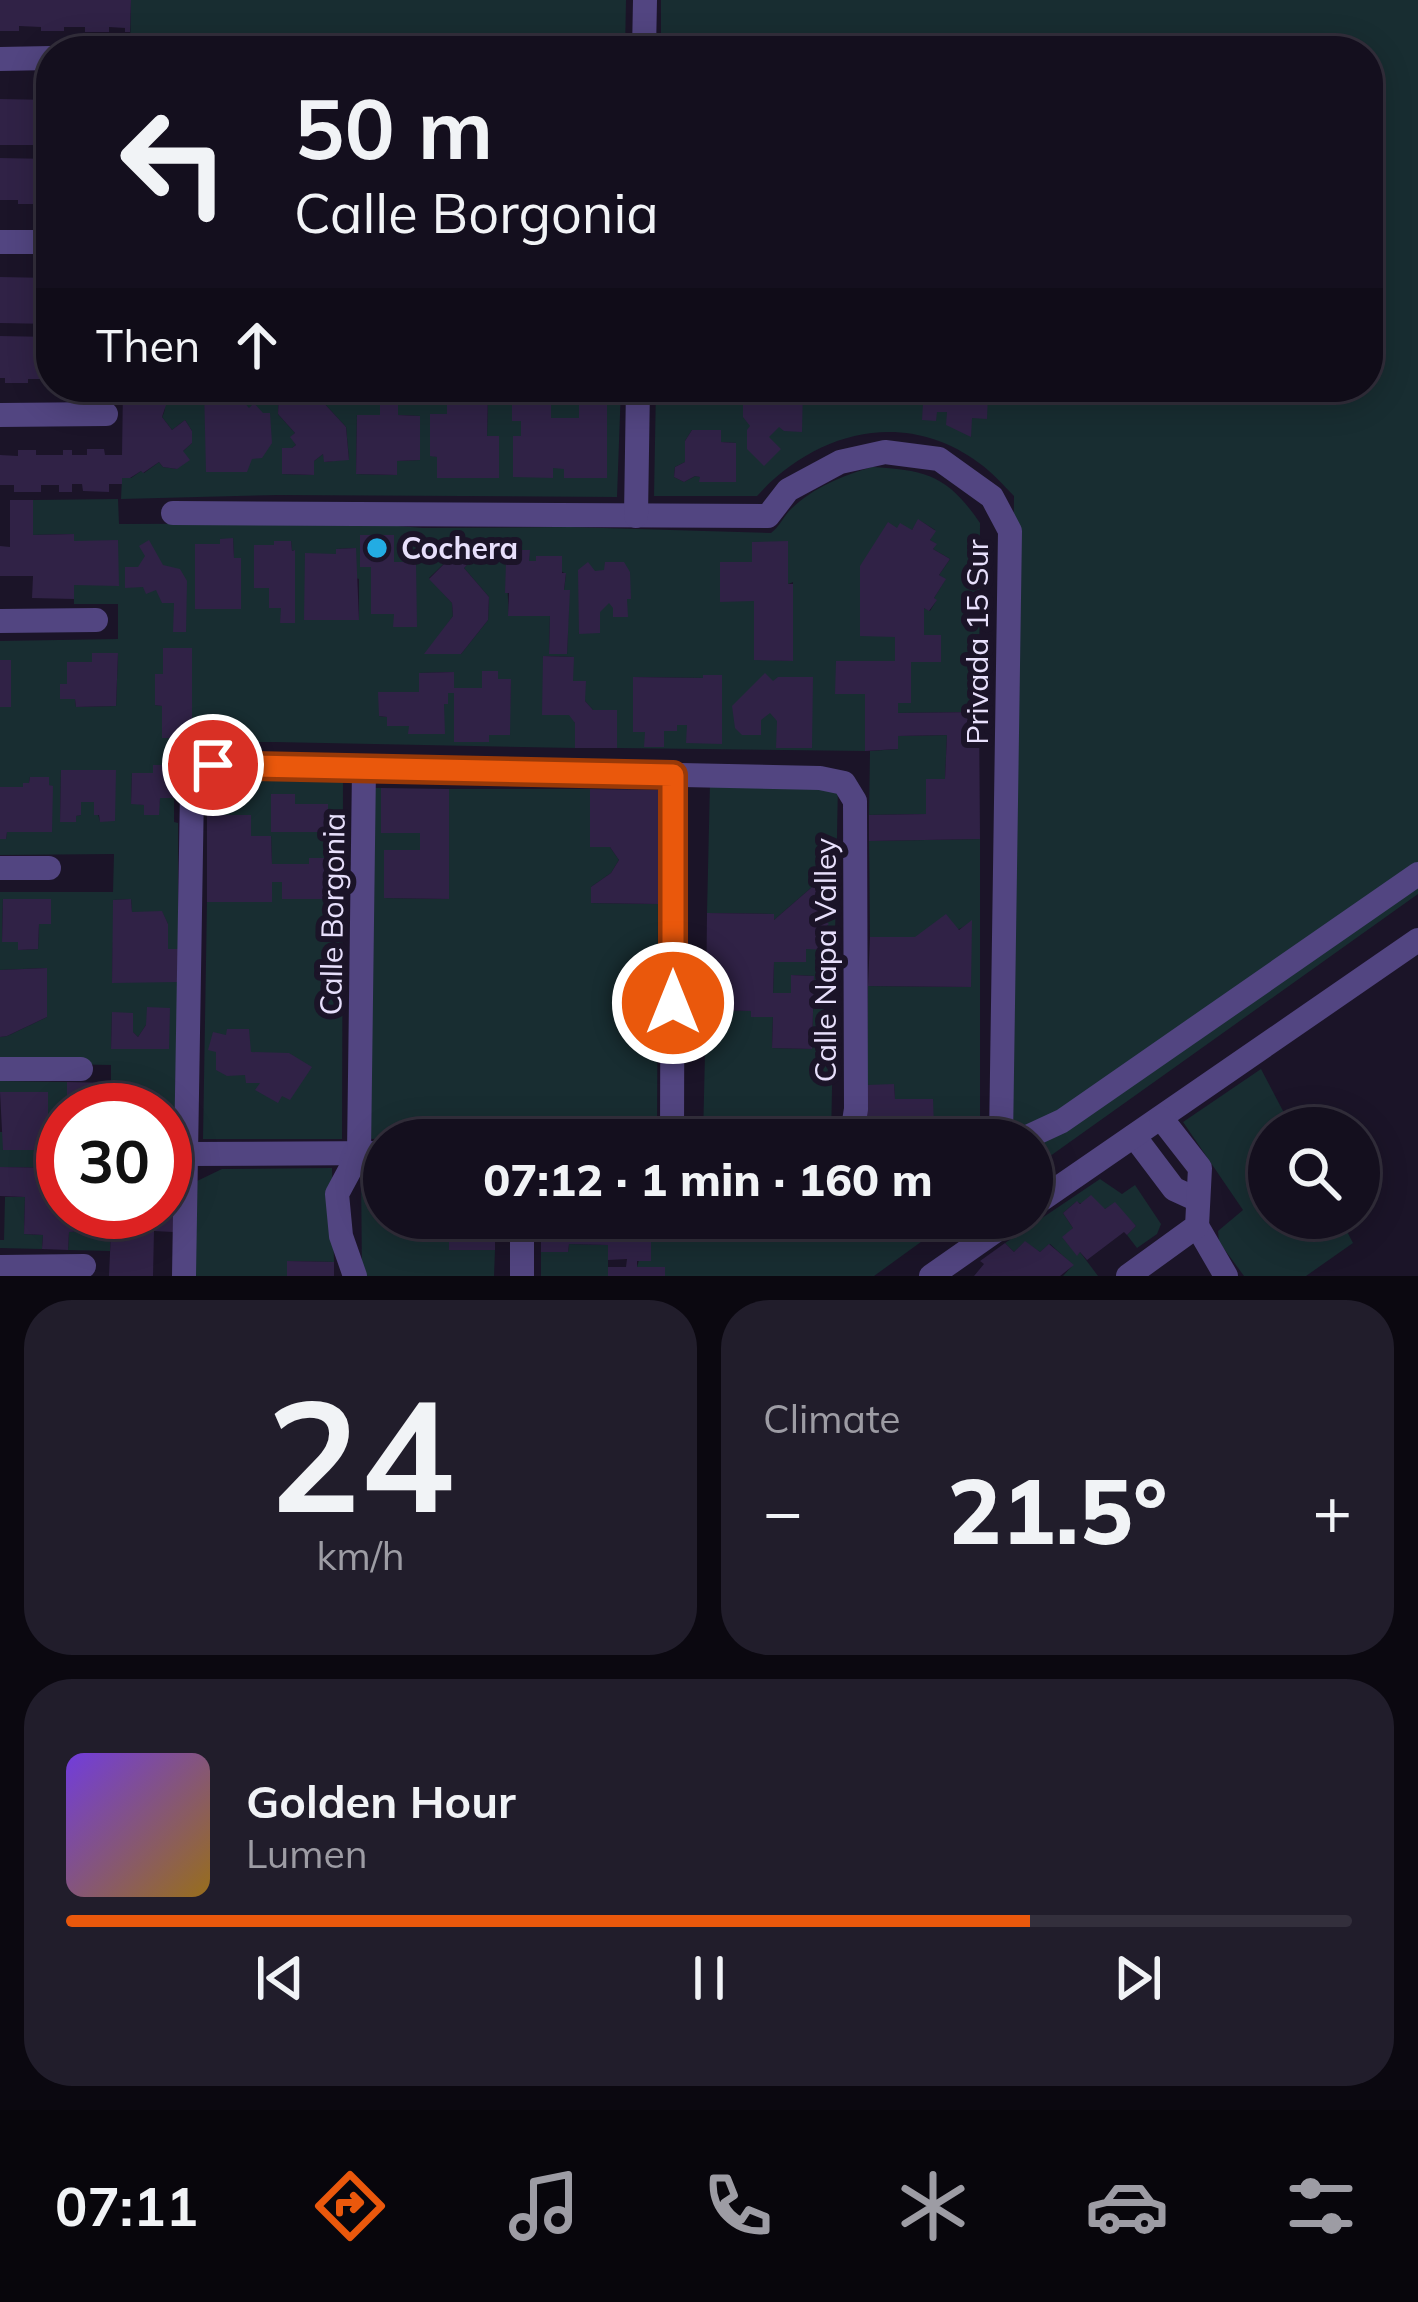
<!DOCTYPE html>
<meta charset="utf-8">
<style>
:root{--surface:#140f1e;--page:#211d2b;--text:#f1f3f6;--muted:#9d9ca4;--line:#332f3c;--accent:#ea580c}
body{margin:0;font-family:Mulish,sans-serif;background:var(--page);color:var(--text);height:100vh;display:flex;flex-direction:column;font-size:45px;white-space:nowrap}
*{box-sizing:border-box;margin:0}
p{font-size:39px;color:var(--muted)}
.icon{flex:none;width:66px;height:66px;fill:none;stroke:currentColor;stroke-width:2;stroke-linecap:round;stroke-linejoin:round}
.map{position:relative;height:1276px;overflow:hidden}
.drawer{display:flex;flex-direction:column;gap:24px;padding:24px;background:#0b0810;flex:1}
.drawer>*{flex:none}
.banner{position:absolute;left:36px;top:36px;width:1347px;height:366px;border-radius:48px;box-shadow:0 6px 30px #0003,0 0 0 3px var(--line);background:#140f1e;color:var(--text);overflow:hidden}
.controls{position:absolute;left:1248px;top:1107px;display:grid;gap:24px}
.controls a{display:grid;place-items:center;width:132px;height:132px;border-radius:50%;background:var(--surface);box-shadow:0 6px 30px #0003,0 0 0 3px var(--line);font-size:60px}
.speed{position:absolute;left:36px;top:1083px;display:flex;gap:24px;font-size:60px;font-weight:700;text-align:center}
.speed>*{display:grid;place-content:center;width:156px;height:156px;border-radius:50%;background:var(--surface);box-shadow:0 6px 30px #0003,0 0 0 3px var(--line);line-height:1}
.speed .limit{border:18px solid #d22;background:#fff;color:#111}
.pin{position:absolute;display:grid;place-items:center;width:102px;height:102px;color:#fff;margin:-51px;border:6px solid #fff;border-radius:50%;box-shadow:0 3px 12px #0007}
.me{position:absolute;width:132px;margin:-66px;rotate:0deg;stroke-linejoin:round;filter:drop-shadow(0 0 9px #0008)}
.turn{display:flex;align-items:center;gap:42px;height:252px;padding:0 60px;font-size:54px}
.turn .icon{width:156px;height:156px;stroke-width:2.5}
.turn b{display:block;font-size:84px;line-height:102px}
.then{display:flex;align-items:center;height:114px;padding:0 60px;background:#0003;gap:24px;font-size:45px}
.big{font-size:90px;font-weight:800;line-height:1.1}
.drawer .widget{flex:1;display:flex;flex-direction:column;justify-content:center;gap:18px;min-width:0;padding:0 42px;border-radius:48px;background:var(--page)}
.drawer .dial{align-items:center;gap:0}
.dial b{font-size:156px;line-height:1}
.song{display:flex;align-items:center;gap:36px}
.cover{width:144px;height:144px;border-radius:18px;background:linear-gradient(135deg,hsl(260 70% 55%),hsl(40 70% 35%))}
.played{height:12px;border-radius:6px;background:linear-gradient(90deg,var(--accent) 75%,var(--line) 75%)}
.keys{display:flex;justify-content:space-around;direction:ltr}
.heat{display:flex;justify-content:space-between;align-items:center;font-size:66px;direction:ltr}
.drawer .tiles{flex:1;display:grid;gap:24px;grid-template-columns:1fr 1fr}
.widget:last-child{grid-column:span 2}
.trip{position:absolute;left:363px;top:1119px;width:690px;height:120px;border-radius:60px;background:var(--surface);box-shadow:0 6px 30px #0003,0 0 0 3px var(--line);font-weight:800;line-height:120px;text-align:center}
.menu{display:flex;height:192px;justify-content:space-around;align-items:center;background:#08060c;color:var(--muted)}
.menu .icon{width:84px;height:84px}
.menu .on{color:var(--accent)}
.menu b{font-size:54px;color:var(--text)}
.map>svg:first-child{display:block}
.green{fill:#182d31;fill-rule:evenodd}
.building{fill:#302246}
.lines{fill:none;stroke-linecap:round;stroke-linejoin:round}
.minor{stroke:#524581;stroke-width:24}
.route-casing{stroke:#983908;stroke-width:30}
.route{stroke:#ea580c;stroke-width:21}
.poi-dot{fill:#23ace3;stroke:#1b1428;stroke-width:4.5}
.labels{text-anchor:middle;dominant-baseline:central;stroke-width:12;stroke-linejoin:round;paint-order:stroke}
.poi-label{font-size:30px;font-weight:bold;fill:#e7dffb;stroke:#1b1428;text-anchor:start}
.street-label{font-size:30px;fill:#e7dffb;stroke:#1b1428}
</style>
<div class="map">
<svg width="1418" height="1276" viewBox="0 0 1418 1276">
<rect width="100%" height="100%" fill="#1b1428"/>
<g class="green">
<polygon points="131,0 626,0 625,51 130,51"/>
<path d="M661,0H1418V894L1032,1169V1140H1007L1014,496C1003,485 992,472 979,463C905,408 816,431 757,496H654L656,387H1368V51H661ZM692,430H721V442L736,443L735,482H700V477L695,476L684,482L674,477L675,467L685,462V441Z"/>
<path d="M137,387H279L278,414L295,433L291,437L296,445L292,448L282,449V474L313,475L314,461L323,454L325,462L349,459L346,427L309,387H621L617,497L278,495L121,499L122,478H131L141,471L144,473L159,462L163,467L177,469L183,451L192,443V431L185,420L172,430L162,417C168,406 165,397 154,391L144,394ZM448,393L488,394L487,436L499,437L498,478L437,477V457L430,455L431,414H447ZM380,404H397L398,415L420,416V460L397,461L396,475L356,474L357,415H380Z"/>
<path d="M872,467C927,470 948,476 980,523L979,712L898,713V703L911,662H940L924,635V608L930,611L936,601L934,598L945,580L939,575L950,559L933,549L936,544L930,540L935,530L919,520L912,530L895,637V661L836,662V693L865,694V751L617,748V711L593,710L585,701V681H573V657L544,656L575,723V748L274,742H192L176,747L175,765H154L153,773H132L131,803L144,805L145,815H158L160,798H174V822L178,823V949H168V924L162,912H132L131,899L114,900L112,982H178L174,1150H165L166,1104L115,1102V1084L111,1083V1065L0,1063V1037L7,1036L47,1017L46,968L0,970V892H113L114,854L0,855V839H6L7,832L53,787L30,777L29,783H24L23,787H0V707L11,706V661L0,660V641L118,639V604H74V585H118V541H74L73,534L33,535V500L118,499L119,524L360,523L423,528L570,527L771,533C780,526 783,517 791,509C814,487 842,476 872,467ZM394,535V562L416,563V627H394V614H371V567H360V536ZM462,537L478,554L464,568L489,597L488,620L461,654H426L453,616L452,603L429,578L452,556L448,550ZM220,539H233L234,558H241V608L195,609V544H220ZM274,541H291L292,551L294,550L281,622V608H269V588H254V545H274ZM752,542H788V584L793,582L792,661L754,659V601H720L721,562H752ZM355,548L356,578L359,579V620H305V554H336L337,549ZM529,550V561H536V556L566,574L564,590L569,591L567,654H549L550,616H509L506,564ZM163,649H191L162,738V706L155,705V675L163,674ZM93,653H118L116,706L76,707L75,699H60V684H67L68,662H92ZM483,671H497L498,679H511L509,735H489L488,742H454V693H448V704H444V734H409V726H387V717L379,716V692H419L420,673L453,672L454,688H482ZM704,675L722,676V743H687V725H677L664,731V747H645V732H634V677L703,678ZM61,770H115L114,821H100L94,802H81V815L76,816V822L60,821ZM3,899H51V923L39,924L38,949L18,950V942L2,941ZM112,1013H132L133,1032L138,1037L146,1025L169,1049L111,1048Z"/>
<polygon points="947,735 945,779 926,780 926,814 869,815 870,751 898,749 898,736"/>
<polygon points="217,776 338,776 343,782 342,1139 203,1139 207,902 271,902 272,882 282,882 283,899 324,899 324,891 334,890 309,864 272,864 271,836 251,836 207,815 207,782"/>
<polygon points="710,782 838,784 831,1140 703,1138 706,1010 751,1011 773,1017 772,1048 812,1049 814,976 792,975 791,993 773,993 774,962 805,962 806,949 828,924 819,914 835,899 819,881 774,920 773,914 707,913"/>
<polygon points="371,788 381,788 420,833 420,850 384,850 384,898 448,899 449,789 590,789 590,846 610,847 619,860 611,873 591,887 591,903 658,904 657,1136 368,1139"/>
<path d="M980,839V1140H894V1127H933V1099H895L894,1085H867L868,986L970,987L971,922C944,942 902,937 870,937L869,841Z"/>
<polygon points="1261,1069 1292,1128 1269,1128 1269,1218 1340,1218 1353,1243 1306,1276 1244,1276 1219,1242 1218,1231 1243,1210 1183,1122"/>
<polygon points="0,1081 67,1082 67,1104 84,1105 88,1110 63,1110 63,1131 48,1131 48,1092 0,1092"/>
<polygon points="0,1132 3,1132 3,1149 63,1150 63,1168 0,1167"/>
<polygon points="384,1167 384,1218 431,1218 431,1229 449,1229 449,1250 495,1250 494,1276 362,1276 361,1168"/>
<polygon points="332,1168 334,1262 288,1261 287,1276 192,1276 197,1181 222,1169"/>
<polygon points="1100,1179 1122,1194 1135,1185 1161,1224 1157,1234 1137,1248 1127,1235 1136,1226 1114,1204 1105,1209 1076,1202 1063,1213 1073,1228 1063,1238 1077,1255 1080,1252 1098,1276 1063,1276 1073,1265 1050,1244 1040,1252 1025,1242 1014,1252 1005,1243"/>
<polygon points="5,1197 25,1197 24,1234 43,1235 42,1249 0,1248 0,1240 4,1240"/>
<polygon points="111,1212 130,1212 129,1230 111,1230 110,1251 68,1250 69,1232 110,1230"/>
<polygon points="651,1218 954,1218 874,1276 665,1276 665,1267 637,1267"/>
<polygon points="569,1244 608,1245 608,1276 541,1276 541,1252 568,1252"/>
</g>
<g class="building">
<polygon points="0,0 131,0 130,32 125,32 125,28 109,27 109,32 85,32 85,27 64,27 64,31 41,31 41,27 19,26 19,31 0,31"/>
<polygon points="0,99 51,100 51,145 0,145"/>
<polygon points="0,158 51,159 51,200 41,200 40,204 18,204 18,200 0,200"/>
<polygon points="0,277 51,278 51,324 0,323"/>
<polygon points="0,336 51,337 51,379 28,379 28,383 5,383 5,378 0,378"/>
<polygon points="123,387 137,387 144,394 154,391 160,394 166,405 162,417 172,430 185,420 192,431 192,443 183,451 190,460 177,469 163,467 159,462 143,473 141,471 130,478 122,478 122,484 109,484 109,492 83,491 82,484 72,484 72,492 59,492 59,485 41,485 41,492 14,492 14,485 0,485 0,455 18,456 18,450 36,450 36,455 63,455 63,450 72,450 72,455 87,455 87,449 104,449 105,455 122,455"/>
<polygon points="204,387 237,387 244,395 241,399 249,408 254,403 263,413 270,413 272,443 262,458 252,459 247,472 206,472"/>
<polygon points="279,387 309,387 346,427 349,460 324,462 323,454 314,461 314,475 282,474 282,448 292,448 296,445 290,437 295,433 278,414"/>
<polygon points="512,387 551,387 551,418 579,418 579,403 607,403 607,478 564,478 564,469 553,468 553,478 513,477 513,436 521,436 521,421 512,421"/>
<polygon points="759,387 803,387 802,432 784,431 779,427 769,437 781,449 764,466 747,449 747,430 750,426 743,417 743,404 759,404"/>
<polygon points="924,387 978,387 977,393 988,394 987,419 972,418 971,437 946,425 947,412 937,412 936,421 922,420"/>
<polygon points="447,393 488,394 487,436 499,436 499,478 437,478 437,457 430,456 430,414 447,414"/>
<polygon points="380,404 398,404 398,415 420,416 420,460 397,461 397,475 356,474 357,415 380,415"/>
<polygon points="692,430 721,430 721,442 736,443 736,482 699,482 700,477 695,476 684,482 674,477 675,467 685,462 685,441"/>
<polygon points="10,500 33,500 33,535 74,534 74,541 118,540 119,586 74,585 74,599 32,598 33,576 0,576 0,546 10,547"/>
<polygon points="918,519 936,531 930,540 937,544 933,549 950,559 939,575 946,579 934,598 937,600 929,611 924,608 924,635 941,635 941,662 911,662 911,703 898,703 898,713 979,712 980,839 869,841 869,815 926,814 926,779 945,779 947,735 898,736 898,749 865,751 865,694 835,694 836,661 895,661 895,637 860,636 860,566 888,522 897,528 900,523 912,530"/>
<polygon points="360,535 394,535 394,562 416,562 417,627 393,627 394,614 371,614 371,567 360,567"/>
<polygon points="462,537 478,554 464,568 489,597 488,620 461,654 424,654 453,616 452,603 429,579 452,556 447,551"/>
<polygon points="233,538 234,558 241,558 241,609 195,609 195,544 220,544 220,539"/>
<polygon points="149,540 163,565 180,569 187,581 186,632 173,632 174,603 162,603 156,590 146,594 143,587 125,588 125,567 138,567 145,556 139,546"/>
<polygon points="274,541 291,541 292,551 295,550 295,623 280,623 281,608 269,608 269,588 254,588 254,545 274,545"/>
<polygon points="788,541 788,584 793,584 793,661 754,660 754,601 720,602 720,562 752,562 752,542"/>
<polygon points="356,548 359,620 304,620 305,553 336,554 336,549"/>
<polygon points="509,550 530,550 529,561 536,561 536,556 562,556 562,573 566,573 564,590 570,590 567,654 549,654 550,616 508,616 509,593 505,593 506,562 509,564"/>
<polygon points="588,562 595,571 604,570 605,562 624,562 630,572 631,599 627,599 628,617 613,617 613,608 609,603 600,612 600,633 579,634 578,570"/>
<polygon points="163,648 192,648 192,738 162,738 162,706 155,705 155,674 163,674"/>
<polygon points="92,653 118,653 116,706 76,707 75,699 60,699 60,684 67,684 67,662 92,662"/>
<polygon points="543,656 574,657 573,681 586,681 585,701 593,710 617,710 617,748 575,748 575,723 569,715 542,715"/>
<rect x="0" y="660" width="11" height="47"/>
<polygon points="482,671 498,671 498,679 511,679 510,735 489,735 489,742 454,742 454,693 448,693 448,704 444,704 445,734 408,734 409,726 387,726 387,717 379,716 378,692 419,692 419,673 454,672 454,688 482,688"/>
<polygon points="765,673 773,681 778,677 813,677 812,748 776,748 777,721 770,713 761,720 761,735 742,735 735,728 732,706"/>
<polygon points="703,675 722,675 722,744 686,743 687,725 677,725 677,731 664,731 664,747 644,747 645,732 633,732 633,677 703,678"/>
<polygon points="153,765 175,765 174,798 160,798 159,815 144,815 144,805 131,804 132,773 153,773"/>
<polygon points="61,770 116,770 115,821 100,822 99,815 94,815 94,802 81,802 81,815 76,816 76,822 60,822"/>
<polygon points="30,777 49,777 49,785 53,786 52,832 7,832 6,839 0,839 0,787 23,787 23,783 29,783"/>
<polygon points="381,788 449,789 449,899 384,898 384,850 420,850 420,833 381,833"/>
<polygon points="590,789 659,790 658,904 591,903 591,887 611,873 619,860 610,847 590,847"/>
<polygon points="271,794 295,794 295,804 328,804 328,832 271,832"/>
<polygon points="207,815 251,815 251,836 271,836 272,864 309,864 309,858 334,858 334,891 324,891 324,899 282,899 282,882 272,882 272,902 207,902"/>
<polygon points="819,881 836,899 819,914 829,924 822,930 828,930 827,950 806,949 806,962 774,962 773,993 791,993 791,975 814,976 812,1049 772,1048 773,1017 751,1017 751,1011 706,1010 707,913 774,914 774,920"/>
<polygon points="3,899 51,899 51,924 39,924 38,949 18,950 18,942 2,942"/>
<polygon points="131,899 132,912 162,911 168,924 168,949 178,949 178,982 112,983 113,900"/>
<polygon points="946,914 959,930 972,920 971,987 868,986 870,937 915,937"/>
<polygon points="47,968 47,1017 7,1036 0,1037 0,970"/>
<polygon points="147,1007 170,1008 169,1049 111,1049 112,1012 133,1013 133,1032 138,1037 146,1025"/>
<polygon points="227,1029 249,1029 251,1052 289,1053 312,1067 290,1100 282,1096 278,1103 255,1090 260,1083 246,1083 245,1075 227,1076 216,1070 216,1052 208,1050 213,1032 226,1035"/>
<polygon points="67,1082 115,1083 115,1102 166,1103 166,1110 88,1110 84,1105 67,1105"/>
<polygon points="894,1084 895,1099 933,1099 934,1127 894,1127 894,1140 867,1140 867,1085"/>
<polygon points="0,1092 48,1092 48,1131 63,1131 63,1150 3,1150"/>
<polygon points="165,1150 174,1150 173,1232 154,1231 153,1276 109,1276 111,1230 129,1230 130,1212 165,1212"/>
<polygon points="0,1167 63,1168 63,1212 111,1212 111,1230 69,1232 68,1250 42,1249 43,1235 24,1234 25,1197 0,1196"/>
<polygon points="1091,1195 1105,1209 1115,1202 1136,1226 1127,1235 1124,1232 1087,1260 1080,1252 1077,1256 1062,1237 1073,1228 1063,1213 1077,1201 1080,1204"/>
<polygon points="431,1218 495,1218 495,1250 449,1250 449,1229 431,1229"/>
<polygon points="541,1218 651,1218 651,1261 637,1261 637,1267 665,1267 665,1276 608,1276 608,1267 626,1267 627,1259 608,1260 608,1245 569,1244 568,1252 541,1252"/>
<polygon points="1025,1241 1040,1252 1049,1244 1074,1265 1060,1276 974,1276 984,1264 980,1261 1005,1243 1014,1252"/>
<polygon points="287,1261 334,1262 334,1276 287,1276"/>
</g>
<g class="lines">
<g class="minor">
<polyline points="644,51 645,0"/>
<polyline points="0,59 51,58"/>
<polyline points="0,242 51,242"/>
<polyline points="0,415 106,414"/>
<polyline points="173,513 768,516 788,490 840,462 885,452 939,459 992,497 1010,531 1001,1140"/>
<polyline points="636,516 638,387"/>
<polyline points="0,621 96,620"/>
<polyline points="0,868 49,868"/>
<polyline points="0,1069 81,1069"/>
<polyline points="1134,1136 1174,1189 1198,1200"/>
<polyline points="672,1140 673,775"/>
<polyline points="1021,1140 1062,1121 1418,874"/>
<polyline points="185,1154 384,1153"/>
<polyline points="1032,1206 1418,940"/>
<polyline points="1197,1226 1226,1276"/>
<polyline points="0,1267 84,1266"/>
<polyline points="184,1276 192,790 196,772 213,765 820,778 844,783 855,801 856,1109 851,1140"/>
<polyline points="355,1276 341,1236 337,1194 359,1153 364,768"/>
<polyline points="522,1276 522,1218"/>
<polyline points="931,1276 1014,1218"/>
<polyline points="1128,1276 1197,1226 1200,1168 1161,1118"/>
</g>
</g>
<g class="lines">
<defs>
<polyline id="route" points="213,765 673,775 673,1003"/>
</defs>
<use href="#route" class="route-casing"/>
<use href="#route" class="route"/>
</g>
<circle class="poi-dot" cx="377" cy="548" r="12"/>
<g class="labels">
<g class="poi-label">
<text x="401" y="548">Cochera</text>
</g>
<g class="street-label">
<text transform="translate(977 642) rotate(-90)">Privada 15 Sur</text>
<text transform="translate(332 914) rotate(-89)">Calle Borgonia</text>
<text transform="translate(825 960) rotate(-90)">Calle Napa Valley</text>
</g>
</g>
</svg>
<div class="controls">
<a><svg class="icon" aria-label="search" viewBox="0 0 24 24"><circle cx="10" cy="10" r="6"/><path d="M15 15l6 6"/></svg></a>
</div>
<div class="speed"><div class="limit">30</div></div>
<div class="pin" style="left:213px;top:765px;background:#d93025"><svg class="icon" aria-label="arrive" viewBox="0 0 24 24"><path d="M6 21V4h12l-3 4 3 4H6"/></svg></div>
<svg class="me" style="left:673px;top:1003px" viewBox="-20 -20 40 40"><circle r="17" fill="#ea580c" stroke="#fff" stroke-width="3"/><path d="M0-11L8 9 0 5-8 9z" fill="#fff"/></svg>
<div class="trip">07:12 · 1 min · 160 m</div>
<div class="banner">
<div class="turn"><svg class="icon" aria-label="left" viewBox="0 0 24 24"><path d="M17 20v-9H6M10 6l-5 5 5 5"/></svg><div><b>50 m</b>Calle Borgonia</div></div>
<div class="then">Then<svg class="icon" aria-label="ahead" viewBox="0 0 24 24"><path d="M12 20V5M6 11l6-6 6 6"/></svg></div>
</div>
</div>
<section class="drawer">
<div class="tiles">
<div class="widget dial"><b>24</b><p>km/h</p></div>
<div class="widget"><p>Climate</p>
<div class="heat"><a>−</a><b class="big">21.5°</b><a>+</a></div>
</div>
<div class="widget">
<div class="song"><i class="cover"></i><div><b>Golden Hour</b><p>Lumen</p></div></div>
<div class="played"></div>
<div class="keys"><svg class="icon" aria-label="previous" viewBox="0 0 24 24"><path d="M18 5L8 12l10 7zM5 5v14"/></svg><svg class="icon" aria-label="pause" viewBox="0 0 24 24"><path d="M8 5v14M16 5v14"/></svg><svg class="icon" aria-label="next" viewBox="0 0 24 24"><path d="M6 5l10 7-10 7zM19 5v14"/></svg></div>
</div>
</div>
</section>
<nav class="menu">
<b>07:11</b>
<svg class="icon on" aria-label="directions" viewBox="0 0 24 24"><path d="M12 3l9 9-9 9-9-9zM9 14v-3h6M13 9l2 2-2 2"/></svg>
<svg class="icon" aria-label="music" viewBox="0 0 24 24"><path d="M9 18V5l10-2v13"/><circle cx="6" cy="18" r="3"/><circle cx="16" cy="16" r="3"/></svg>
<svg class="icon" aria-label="phone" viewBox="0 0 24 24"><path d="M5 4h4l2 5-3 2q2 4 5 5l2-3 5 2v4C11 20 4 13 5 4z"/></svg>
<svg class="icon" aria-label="climate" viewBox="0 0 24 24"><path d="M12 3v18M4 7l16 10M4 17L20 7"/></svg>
<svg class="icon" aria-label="car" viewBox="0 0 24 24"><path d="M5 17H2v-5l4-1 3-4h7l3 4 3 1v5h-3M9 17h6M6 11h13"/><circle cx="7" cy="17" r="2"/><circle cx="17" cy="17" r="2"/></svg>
<svg class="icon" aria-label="filters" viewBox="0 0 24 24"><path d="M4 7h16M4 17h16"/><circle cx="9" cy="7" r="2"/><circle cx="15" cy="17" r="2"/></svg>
</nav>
